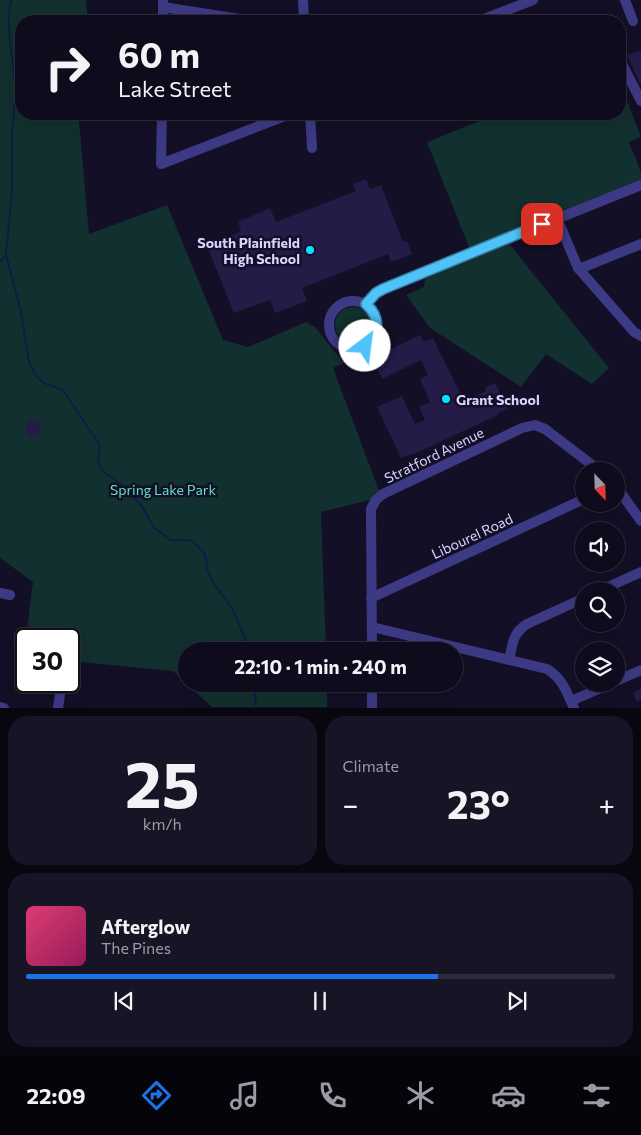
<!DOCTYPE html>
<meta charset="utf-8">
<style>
:root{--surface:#0e0b1c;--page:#171425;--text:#f1f3f6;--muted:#9b9ba3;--line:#2e2b3b;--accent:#1a73e8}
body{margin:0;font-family:Commissioner,sans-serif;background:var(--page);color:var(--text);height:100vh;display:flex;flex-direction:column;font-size:19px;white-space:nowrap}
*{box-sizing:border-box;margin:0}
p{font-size:16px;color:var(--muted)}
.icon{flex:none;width:28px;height:28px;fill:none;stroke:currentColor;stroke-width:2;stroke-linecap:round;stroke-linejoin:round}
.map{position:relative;height:708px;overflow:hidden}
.side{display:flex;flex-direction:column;gap:8px;padding:8px;background:#08060f;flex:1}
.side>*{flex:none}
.banner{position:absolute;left:15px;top:15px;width:611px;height:105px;border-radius:20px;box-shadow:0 5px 20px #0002,0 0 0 1px var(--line);background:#0e0b1c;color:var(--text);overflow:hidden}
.needle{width:32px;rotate:157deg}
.fabs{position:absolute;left:575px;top:462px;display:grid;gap:10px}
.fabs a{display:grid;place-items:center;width:50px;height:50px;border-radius:50%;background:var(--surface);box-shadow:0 5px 20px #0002,0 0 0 1px var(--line);font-size:25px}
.speed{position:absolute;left:15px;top:628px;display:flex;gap:10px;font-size:25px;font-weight:700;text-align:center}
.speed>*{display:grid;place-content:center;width:65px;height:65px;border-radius:50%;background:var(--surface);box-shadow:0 5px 20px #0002,0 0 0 1px var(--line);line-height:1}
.speed .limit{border:2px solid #111;border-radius:8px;background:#fff;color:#111}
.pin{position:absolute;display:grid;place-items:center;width:42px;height:42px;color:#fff;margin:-21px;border-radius:10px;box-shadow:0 2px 8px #0006}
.me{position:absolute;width:55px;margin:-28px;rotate:30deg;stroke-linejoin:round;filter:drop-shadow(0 0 4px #0008)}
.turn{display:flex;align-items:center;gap:18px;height:105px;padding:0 20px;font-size:22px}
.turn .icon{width:65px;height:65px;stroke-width:2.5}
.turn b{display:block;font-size:35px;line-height:42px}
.big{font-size:38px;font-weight:700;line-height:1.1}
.side .widget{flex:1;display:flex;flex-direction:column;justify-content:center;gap:8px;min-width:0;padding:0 18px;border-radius:20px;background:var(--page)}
.side .dial{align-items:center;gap:0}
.dial b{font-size:65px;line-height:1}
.song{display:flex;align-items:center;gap:15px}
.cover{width:60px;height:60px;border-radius:8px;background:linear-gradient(135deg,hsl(340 70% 55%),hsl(330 70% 35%))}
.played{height:5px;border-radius:2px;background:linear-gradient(90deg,var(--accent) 70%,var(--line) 70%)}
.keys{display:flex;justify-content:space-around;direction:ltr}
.heat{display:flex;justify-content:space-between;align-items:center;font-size:28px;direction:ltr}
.side .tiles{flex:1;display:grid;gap:8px;grid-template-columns:1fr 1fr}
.widget:last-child{grid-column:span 2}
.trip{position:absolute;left:178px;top:642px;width:285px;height:50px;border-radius:25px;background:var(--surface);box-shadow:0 5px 20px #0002,0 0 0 1px var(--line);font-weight:700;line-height:50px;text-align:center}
.tab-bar{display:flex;height:80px;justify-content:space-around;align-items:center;background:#06040b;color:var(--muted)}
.tab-bar .icon{width:35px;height:35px}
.tab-bar .selected{color:var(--accent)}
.tab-bar b{font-size:22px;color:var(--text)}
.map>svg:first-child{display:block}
.green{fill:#12302f}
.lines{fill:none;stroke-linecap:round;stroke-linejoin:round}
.stream{stroke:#0a1f44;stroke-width:2}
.building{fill:#241b47}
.minor{stroke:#3d3a85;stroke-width:10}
.route-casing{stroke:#337fa1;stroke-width:12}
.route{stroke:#4fc3f7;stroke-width:9}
.poi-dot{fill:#00e5ff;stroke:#130f26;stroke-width:2}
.labels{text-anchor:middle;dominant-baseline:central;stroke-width:5;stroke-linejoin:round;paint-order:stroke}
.poi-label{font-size:14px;font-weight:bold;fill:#d9d4ff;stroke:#130f26;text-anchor:end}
.street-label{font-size:14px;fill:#d9d4ff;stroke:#130f26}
.park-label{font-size:14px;fill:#5fe0c0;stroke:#130f26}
</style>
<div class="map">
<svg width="641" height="708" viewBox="0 0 641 708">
<rect width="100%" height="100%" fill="#130f26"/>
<g class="green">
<polygon points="0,0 86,0 88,21 21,21 21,114 82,114 79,121 89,234 167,205 223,340 248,347 306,322 315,327 344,363 333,368 381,496 374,499 321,512 326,651 186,651 186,683 173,671 69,661 69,639 26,639 33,582 0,558"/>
<polygon points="620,83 641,137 629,142 641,172 641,186 506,240 609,368 592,384 546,354 521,387 430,328 406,295 424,287 425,279 473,257 427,142 497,114 620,114"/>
<circle cx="353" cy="325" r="18"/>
<polygon points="187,684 327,684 327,707 212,707"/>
</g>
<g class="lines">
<g class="stream">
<polyline points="11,0 9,13 9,32 15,83 15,101 12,134 12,191 6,255 21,312 29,362 36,376 44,383 63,390 100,445 98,461 102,471 120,483 142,506 154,528 171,540 188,540 194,542 205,554 208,572 214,583 233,610 250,651"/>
<polyline points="0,262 6,255"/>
<polyline points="254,684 256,708"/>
</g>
</g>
<g class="building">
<polygon points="641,50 641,86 627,55"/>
<polygon points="366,179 370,189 381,185 403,242 407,241 412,254 391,262 388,254 302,288 307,301 275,313 270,300 234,313 207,246 241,231 238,222 270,208 276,222 356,191 353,184"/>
<polygon points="420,335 424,342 433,338 464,401 486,391 485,388 495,383 508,409 498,413 498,415 412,455 411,454 401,458 377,407 402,396 415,424 425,420 419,407 430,402 420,379 428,375 421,360 382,379 372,358"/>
<circle cx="33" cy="428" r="8"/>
<polygon points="641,689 641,700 637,702 633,693"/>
</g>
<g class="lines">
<g class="minor">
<polyline points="303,0 304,21"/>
<polyline points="625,0 633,21"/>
<polyline points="163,7 252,21"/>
<polyline points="163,21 163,1"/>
<polyline points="479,21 533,0"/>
<polyline points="620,60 641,101"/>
<polyline points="162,114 161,164 290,114"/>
<polyline points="310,114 312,148"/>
<polyline points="557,218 578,268 634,332 641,336"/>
<polyline points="579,269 641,244"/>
<circle cx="353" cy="325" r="24"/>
<polyline points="366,304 376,293 383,289 641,185"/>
<polyline points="616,486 641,521"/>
<polyline points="599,591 641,572"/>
<polyline points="0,593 10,595"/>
<polyline points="371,598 584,499"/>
<path d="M372,627L547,669C563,679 566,691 574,708"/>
<polyline points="372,651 371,509 376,500 383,494 522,428 535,425 545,429 600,471"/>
<path d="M509,660C513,643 512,634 527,624L584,598"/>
<polyline points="616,681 641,670"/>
<polyline points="372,684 372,708"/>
<polyline points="571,701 610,684"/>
<polyline points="0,707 4,708"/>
<polyline points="58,708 62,681"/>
</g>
</g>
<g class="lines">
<defs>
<path id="route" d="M365,346C381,334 380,317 366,304L376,293L383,289L542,224"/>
</defs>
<use href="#route" class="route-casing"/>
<use href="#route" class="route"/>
</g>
<g class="poi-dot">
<circle cx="310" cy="250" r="5"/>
<circle cx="446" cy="399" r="5"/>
</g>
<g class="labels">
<g class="poi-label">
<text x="300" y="242">South Plainfield<tspan x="300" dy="16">High School</tspan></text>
<text x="456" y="399" text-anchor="start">Grant School</text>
</g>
<g class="street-label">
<text transform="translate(434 455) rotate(-26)">Stratford Avenue</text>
<text transform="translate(472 536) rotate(-25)">Libourel Road</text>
</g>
<g class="park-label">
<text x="163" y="489">Spring Lake Park</text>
</g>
</g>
</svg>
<div class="fabs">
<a><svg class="needle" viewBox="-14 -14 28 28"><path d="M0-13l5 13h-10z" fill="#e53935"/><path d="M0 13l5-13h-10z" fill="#9b9ba3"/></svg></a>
<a><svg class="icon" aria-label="sound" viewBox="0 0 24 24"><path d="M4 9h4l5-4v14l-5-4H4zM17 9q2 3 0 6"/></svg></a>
<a><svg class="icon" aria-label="search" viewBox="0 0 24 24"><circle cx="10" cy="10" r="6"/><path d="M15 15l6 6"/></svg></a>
<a><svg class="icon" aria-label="layers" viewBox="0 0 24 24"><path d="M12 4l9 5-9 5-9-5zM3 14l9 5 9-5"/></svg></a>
</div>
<div class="speed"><div class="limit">30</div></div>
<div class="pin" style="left:542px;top:224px;background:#d93025"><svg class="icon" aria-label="arrive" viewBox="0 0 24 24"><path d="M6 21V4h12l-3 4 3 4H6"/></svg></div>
<svg class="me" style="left:365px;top:346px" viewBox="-20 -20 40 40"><circle r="19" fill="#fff"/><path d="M0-13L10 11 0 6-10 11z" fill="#4fc3f7"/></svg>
<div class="trip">22:10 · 1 min · 240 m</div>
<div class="banner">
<div class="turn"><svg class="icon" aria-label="right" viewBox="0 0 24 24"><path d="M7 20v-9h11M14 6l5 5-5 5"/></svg><div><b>60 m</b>Lake Street</div></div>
</div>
</div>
<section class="side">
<div class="tiles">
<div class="widget dial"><b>25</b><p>km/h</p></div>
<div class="widget"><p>Climate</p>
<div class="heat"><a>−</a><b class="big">23°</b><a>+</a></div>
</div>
<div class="widget">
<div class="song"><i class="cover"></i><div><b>Afterglow</b><p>The Pines</p></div></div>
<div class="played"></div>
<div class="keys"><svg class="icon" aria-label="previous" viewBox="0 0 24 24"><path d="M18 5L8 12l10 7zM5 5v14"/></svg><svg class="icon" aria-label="pause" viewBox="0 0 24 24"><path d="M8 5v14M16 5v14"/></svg><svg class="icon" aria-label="next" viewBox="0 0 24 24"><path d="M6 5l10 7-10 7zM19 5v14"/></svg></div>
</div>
</div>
</section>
<nav class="tab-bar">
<b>22:09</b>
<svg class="icon selected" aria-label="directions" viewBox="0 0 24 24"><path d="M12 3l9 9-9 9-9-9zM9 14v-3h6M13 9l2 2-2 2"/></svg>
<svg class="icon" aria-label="music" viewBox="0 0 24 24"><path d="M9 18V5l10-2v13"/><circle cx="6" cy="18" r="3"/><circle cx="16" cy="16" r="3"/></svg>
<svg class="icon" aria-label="phone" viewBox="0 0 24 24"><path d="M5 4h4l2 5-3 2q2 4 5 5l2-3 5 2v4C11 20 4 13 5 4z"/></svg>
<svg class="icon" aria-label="climate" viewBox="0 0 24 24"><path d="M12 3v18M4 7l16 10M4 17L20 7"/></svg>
<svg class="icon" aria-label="car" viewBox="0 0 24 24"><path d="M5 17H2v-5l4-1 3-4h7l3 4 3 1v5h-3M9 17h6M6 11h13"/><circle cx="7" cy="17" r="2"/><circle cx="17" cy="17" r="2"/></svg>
<svg class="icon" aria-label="filters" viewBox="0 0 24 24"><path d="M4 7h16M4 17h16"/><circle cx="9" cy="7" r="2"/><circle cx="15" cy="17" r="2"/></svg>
</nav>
